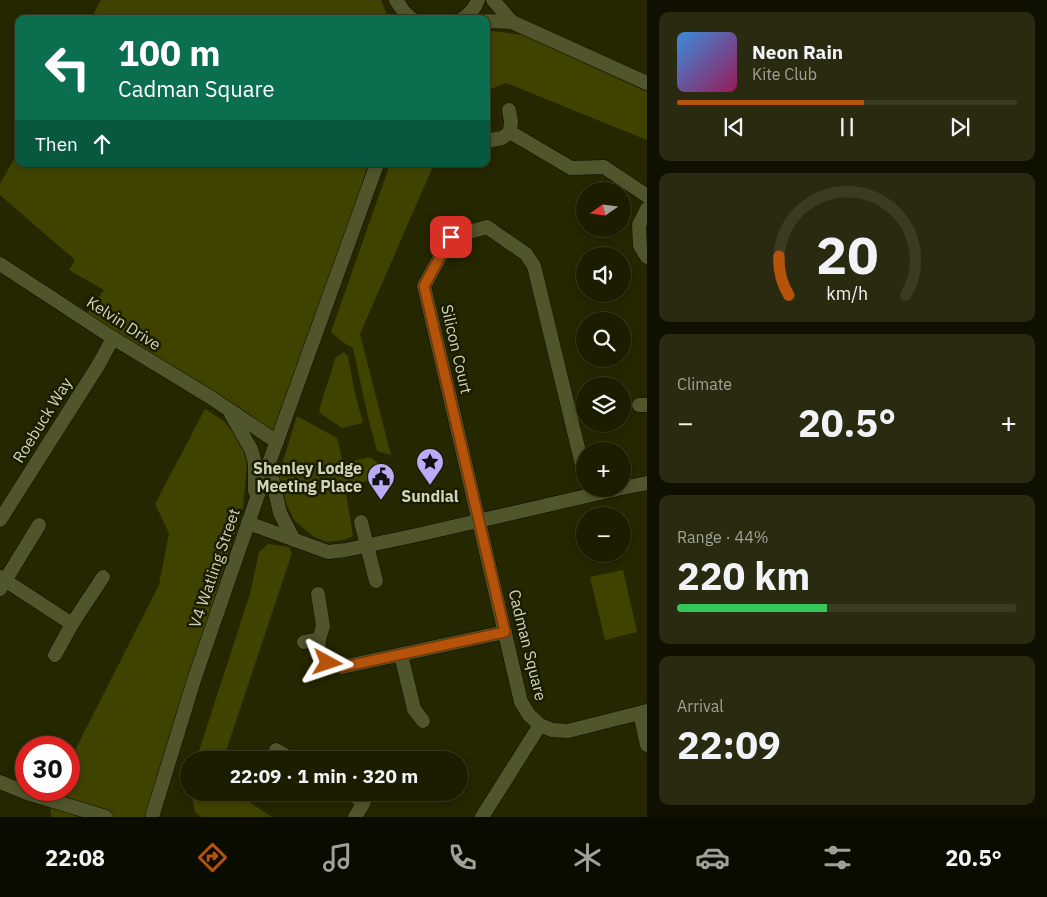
<!DOCTYPE html>
<meta charset="utf-8">
<style>
:root{--surface:#1c1d00;--page:#292a0f;--text:#f1f3f6;--muted:#a0a299;--line:#3a3b22;--accent:#b45309}
body{margin:0;font-family:"IBM Plex Sans",sans-serif;background:var(--page);color:var(--text);height:100vh;display:flex;flex-direction:column;font-size:19px;white-space:nowrap}
*{box-sizing:border-box;margin:0}
p{font-size:16px;color:var(--muted)}
.icon{flex:none;width:28px;height:28px;fill:none;stroke:currentColor;stroke-width:2;stroke-linecap:round;stroke-linejoin:round}
.map{position:relative;flex:1;overflow:hidden}
.panel{display:flex;flex-direction:column;gap:12px;padding:12px;background:#0f1000;width:400px}
.panel>*{flex:none}
.guide{position:absolute;left:15px;top:15px;width:475px;height:152px;border-radius:10px;box-shadow:0 2px 8px #0003,0 0 0 1px var(--line);background:#0b6e4f;color:#fff;overflow:hidden}
.needle{width:32px;rotate:256deg}
.controls{position:absolute;left:576px;top:182px;display:grid;gap:10px}
.controls a{display:grid;place-items:center;width:55px;height:55px;border-radius:50%;background:var(--surface);box-shadow:0 2px 8px #0003,0 0 0 1px var(--line);font-size:25px}
.speed{position:absolute;left:15px;top:736px;display:flex;gap:10px;font-size:25px;font-weight:700;text-align:center}
.speed>*{display:grid;place-content:center;width:65px;height:65px;border-radius:50%;background:var(--surface);box-shadow:0 2px 8px #0003,0 0 0 1px var(--line);line-height:1}
.speed .limit{border:8px solid #d22;background:#fff;color:#111}
.pin{position:absolute;display:grid;place-items:center;width:42px;height:42px;color:#fff;margin:-21px;border-radius:10px;box-shadow:0 2px 8px #0006}
.me{position:absolute;width:55px;margin:-28px;rotate:95deg;stroke-linejoin:round;filter:drop-shadow(0 0 4px #0008)}
.turn{display:flex;align-items:center;gap:18px;height:105px;padding:0 20px;font-size:22px}
.turn .icon{width:65px;height:65px;stroke-width:2.5}
.turn b{display:block;font-size:35px;line-height:42px}
.then{display:flex;align-items:center;height:48px;padding:0 20px;background:#0003;gap:10px;font-size:19px}
.big{font-size:38px;font-weight:700;line-height:1.1}
.panel .tile{flex:1;display:flex;flex-direction:column;justify-content:center;gap:8px;min-width:0;padding:0 18px;border-radius:10px;background:var(--page)}
.panel .dial{align-items:center;gap:0}
.dial svg{height:130px;overflow:visible;fill:none;stroke:var(--line);stroke-width:7;stroke-linecap:round;text-anchor:middle}
.dial text{fill:var(--text);stroke:none}
.song{display:flex;align-items:center;gap:15px}
.cover{width:60px;height:60px;border-radius:8px;background:linear-gradient(135deg,hsl(210 70% 55%),hsl(330 70% 35%))}
.played{height:5px;border-radius:2px;background:linear-gradient(90deg,var(--accent) 55%,var(--line) 55%)}
.keys{display:flex;justify-content:space-around;direction:ltr}
.heat{display:flex;justify-content:space-between;align-items:center;font-size:28px;direction:ltr}
.charge{height:8px;border-radius:4px;background:linear-gradient(90deg,#34c759 44%,var(--line) 0)}
.trip{position:absolute;left:180px;top:751px;width:288px;height:50px;border-radius:25px;background:var(--surface);box-shadow:0 2px 8px #0003,0 0 0 1px var(--line);font-weight:700;line-height:50px;text-align:center}
.tabs{display:flex;height:80px;justify-content:space-around;align-items:center;background:#0b0c00;color:var(--muted)}
.tabs .icon{width:35px;height:35px}
.tabs .active{color:var(--accent)}
.tabs b{font-size:22px;color:var(--text)}
main{display:flex;flex:1;min-height:0}
.map>svg:first-child{display:block}
.green{fill:#404300}
.lines{fill:none;stroke-linecap:round;stroke-linejoin:round}
.minor-casing{stroke:#0e0f00;stroke-width:15}
.minor{stroke:#51552b;stroke-width:14}
.route-casing{stroke:#753606;stroke-width:12}
.route{stroke:#b45309;stroke-width:9}
.labels{text-anchor:middle;dominant-baseline:central;stroke-width:5;stroke-linejoin:round;paint-order:stroke}
.street-label{font-size:16px;fill:#d1d4bd;stroke:#1b1d00}
.poi-label{font-size:16px;font-weight:bold;fill:#d1d4bd;stroke:#1b1d00;text-anchor:end}
</style>
<main>
<div class="map">
<svg width="647" height="817" viewBox="0 0 647 817">
<rect width="100%" height="100%" fill="#252700"/>
<g class="green">
<polygon points="101,0 381,0 389,19 91,19"/>
<polygon points="493,31 522,35 647,92 647,140 506,83 486,91 486,33"/>
<polygon points="19,150 19,164 368,164 316,333 277,442 84,318 104,290 69,270 75,260 0,195 0,184"/>
<polygon points="390,164 434,164 360,334 391,455 377,451 368,417 353,348 344,343 331,332"/>
<path d="M344,352L348,356L355,394L363,423L342,428L330,420L319,412C323,393 331,376 335,358Z"/>
<polygon points="205,409 224,421 232,431 243,450 247,465 243,507 212,605 151,817 51,817 50,801 55,790 69,790 69,762 159,585 169,533 155,504"/>
<polygon points="297,416 337,438 343,463 370,457 386,469 388,475 345,487 353,536 344,540 327,542 314,537 295,521 287,506 279,474"/>
<polygon points="268,544 289,547 292,553 223,760 196,760 250,594 259,552"/>
<polygon points="623,570 637,632 605,640 590,577"/>
<polygon points="191,793 235,793 272,817 201,817 195,812"/>
</g>
<g class="lines">
<defs>
<g id="minor">
<polyline points="396,0 404,12 412,19"/>
<polyline points="493,0 512,22"/>
<path d="M462,19C469,15 475,8 478,0"/>
<polyline points="486,21 512,22 647,83"/>
<polyline points="509,110 511,121 510,132 571,168 604,167 647,196"/>
<polyline points="486,141 502,138 510,132"/>
<polyline points="647,209 639,225 640,246 647,257"/>
<polyline points="0,264 113,338 210,397 277,442"/>
<polyline points="639,405 647,405"/>
<polyline points="231,414 251,449 255,463 255,491"/>
<polyline points="269,464 280,513 294,540"/>
<polyline points="585,477 534,266 526,254 487,227 451,237 424,286 521,702 529,715 540,725 552,730 568,731 647,711"/>
<polyline points="622,488 647,483"/>
<polyline points="0,520 99,364 113,338"/>
<polyline points="361,522 376,581"/>
<polyline points="248,523 328,552 346,550 417,535 617,489"/>
<polyline points="0,577 72,624 55,655"/>
<polyline points="0,589 39,525"/>
<polyline points="318,594 323,626 319,639 318,652 328,663 342,667 505,632"/>
<polyline points="72,624 103,577"/>
<polyline points="304,642 319,639"/>
<polyline points="401,655 414,709 423,721"/>
<polyline points="640,713 647,745"/>
<polyline points="276,750 294,760"/>
<polyline points="0,782 27,793 106,817"/>
<polyline points="348,792 364,802 355,817"/>
<polyline points="152,817 195,677 269,463 377,164"/>
<polyline points="482,817 540,725"/>
</g>
</defs>
<use href="#minor" class="minor-casing"/>
<use href="#minor" class="minor"/>
</g>
<g class="lines">
<defs>
<polyline id="route" points="328,663 342,667 505,632 424,286 451,237"/>
</defs>
<use href="#route" class="route-casing"/>
<use href="#route" class="route"/>
</g>
<defs>
<symbol id="sight-pin" viewBox="-11 -11 22 30"><path d="M0 17L-7.5 6A9.5 9.5 0 1 1 7.5 6Z" fill="#baaaf7" stroke="#1b1d00"/><path d="M0-6L1.8-2.2L6-1.7L2.9 1.2L3.7 5.4L0 3.3L-3.7 5.4L-2.9 1.2L-6-1.7L-1.8-2.2Z" fill="#111"/></symbol>
<symbol id="civic-pin" viewBox="-11 -11 22 30"><path d="M0 17L-7.5 6A9.5 9.5 0 1 1 7.5 6Z" fill="#baaaf7" stroke="#1b1d00"/><path d="M-.6-6.5H3V-4.5H.6V-3L4-1V1h2V6H-6V1h2V-1L-.6-3ZM-1.2 2.5V6h2.4V2.5Z" fill="#111"/></symbol>
</defs>
<g fill-rule="evenodd">
<use href="#sight-pin" x="414" y="446" width="32" height="43"/>
<use href="#civic-pin" x="365" y="461" width="32" height="43"/>
</g>
<g class="labels">
<g class="street-label">
<text transform="translate(124 323) rotate(33)">Kelvin Drive</text>
<text transform="translate(457 349) rotate(77)">Silicon Court</text>
<text transform="translate(42 420) rotate(-58)">Roebuck Way</text>
<text transform="translate(214 568) rotate(-71)">V4 Watling Street</text>
<text transform="translate(528 645) rotate(76)">Cadman Square</text>
</g>
<g class="poi-label">
<text x="362" y="468">Shenley Lodge<tspan x="362" dy="18">Meeting Place</tspan></text>
<text x="430" y="496" text-anchor="middle">Sundial</text>
</g>
</g>
</svg>
<div class="controls">
<a><svg class="needle" viewBox="-14 -14 28 28"><path d="M0-13l5 13h-10z" fill="#e53935"/><path d="M0 13l5-13h-10z" fill="#a0a299"/></svg></a>
<a><svg class="icon" aria-label="sound" viewBox="0 0 24 24"><path d="M4 9h4l5-4v14l-5-4H4zM17 9q2 3 0 6"/></svg></a>
<a><svg class="icon" aria-label="search" viewBox="0 0 24 24"><circle cx="10" cy="10" r="6"/><path d="M15 15l6 6"/></svg></a>
<a><svg class="icon" aria-label="layers" viewBox="0 0 24 24"><path d="M12 4l9 5-9 5-9-5zM3 14l9 5 9-5"/></svg></a>
<a>+</a>
<a>−</a>
</div>
<div class="speed"><div class="limit">30</div></div>
<div class="pin" style="left:451px;top:237px;background:#d93025"><svg class="icon" aria-label="arrive" viewBox="0 0 24 24"><path d="M6 21V4h12l-3 4 3 4H6"/></svg></div>
<svg class="me" style="left:328px;top:663px" viewBox="-20 -20 40 40"><path d="M0-17L14 15 0 8-14 15z" fill="#b45309" stroke="#fff" stroke-width="4"/></svg>
<div class="trip">22:09 · 1 min · 320 m</div>
<div class="guide">
<div class="turn"><svg class="icon" aria-label="left" viewBox="0 0 24 24"><path d="M17 20v-9H6M10 6l-5 5 5 5"/></svg><div><b>100 m</b>Cadman Square</div></div>
<div class="then">Then<svg class="icon" aria-label="ahead" viewBox="0 0 24 24"><path d="M12 20V5M6 11l6-6 6 6"/></svg></div>
</div>
</div>
<section class="panel">
<div class="tile">
<div class="song"><i class="cover"></i><div><b>Neon Rain</b><p>Kite Club</p></div></div>
<div class="played"></div>
<div class="keys"><svg class="icon" aria-label="previous" viewBox="0 0 24 24"><path d="M18 5L8 12l10 7zM5 5v14"/></svg><svg class="icon" aria-label="pause" viewBox="0 0 24 24"><path d="M8 5v14M16 5v14"/></svg><svg class="icon" aria-label="next" viewBox="0 0 24 24"><path d="M6 5l10 7-10 7zM19 5v14"/></svg></div>
</div>
<div class="tile dial"><svg viewBox="0 0 100 80">
<path d="M14 69A42 42 0 1 1 86 69"/>
<path d="M14 69A42 42 0 0 1 8 45" stroke="#b45309"/>
<text x="50" y="56" font-size="32" font-weight="700">20</text>
<text x="50" y="72" font-size="11">km/h</text>
</svg></div>
<div class="tile"><p>Climate</p>
<div class="heat"><a>−</a><b class="big">20.5°</b><a>+</a></div>
</div>
<div class="tile"><p>Range · 44%</p><b class="big">220 km</b><div class="charge"></div></div>
<div class="tile"><p>Arrival</p><b class="big">22:09</b></div>
</section>
</main>
<nav class="tabs">
<b>22:08</b>
<svg class="icon active" aria-label="directions" viewBox="0 0 24 24"><path d="M12 3l9 9-9 9-9-9zM9 14v-3h6M13 9l2 2-2 2"/></svg>
<svg class="icon" aria-label="music" viewBox="0 0 24 24"><path d="M9 18V5l10-2v13"/><circle cx="6" cy="18" r="3"/><circle cx="16" cy="16" r="3"/></svg>
<svg class="icon" aria-label="phone" viewBox="0 0 24 24"><path d="M5 4h4l2 5-3 2q2 4 5 5l2-3 5 2v4C11 20 4 13 5 4z"/></svg>
<svg class="icon" aria-label="climate" viewBox="0 0 24 24"><path d="M12 3v18M4 7l16 10M4 17L20 7"/></svg>
<svg class="icon" aria-label="car" viewBox="0 0 24 24"><path d="M5 17H2v-5l4-1 3-4h7l3 4 3 1v5h-3M9 17h6M6 11h13"/><circle cx="7" cy="17" r="2"/><circle cx="17" cy="17" r="2"/></svg>
<svg class="icon" aria-label="filters" viewBox="0 0 24 24"><path d="M4 7h16M4 17h16"/><circle cx="9" cy="7" r="2"/><circle cx="15" cy="17" r="2"/></svg>
<b>20.5°</b>
</nav>
